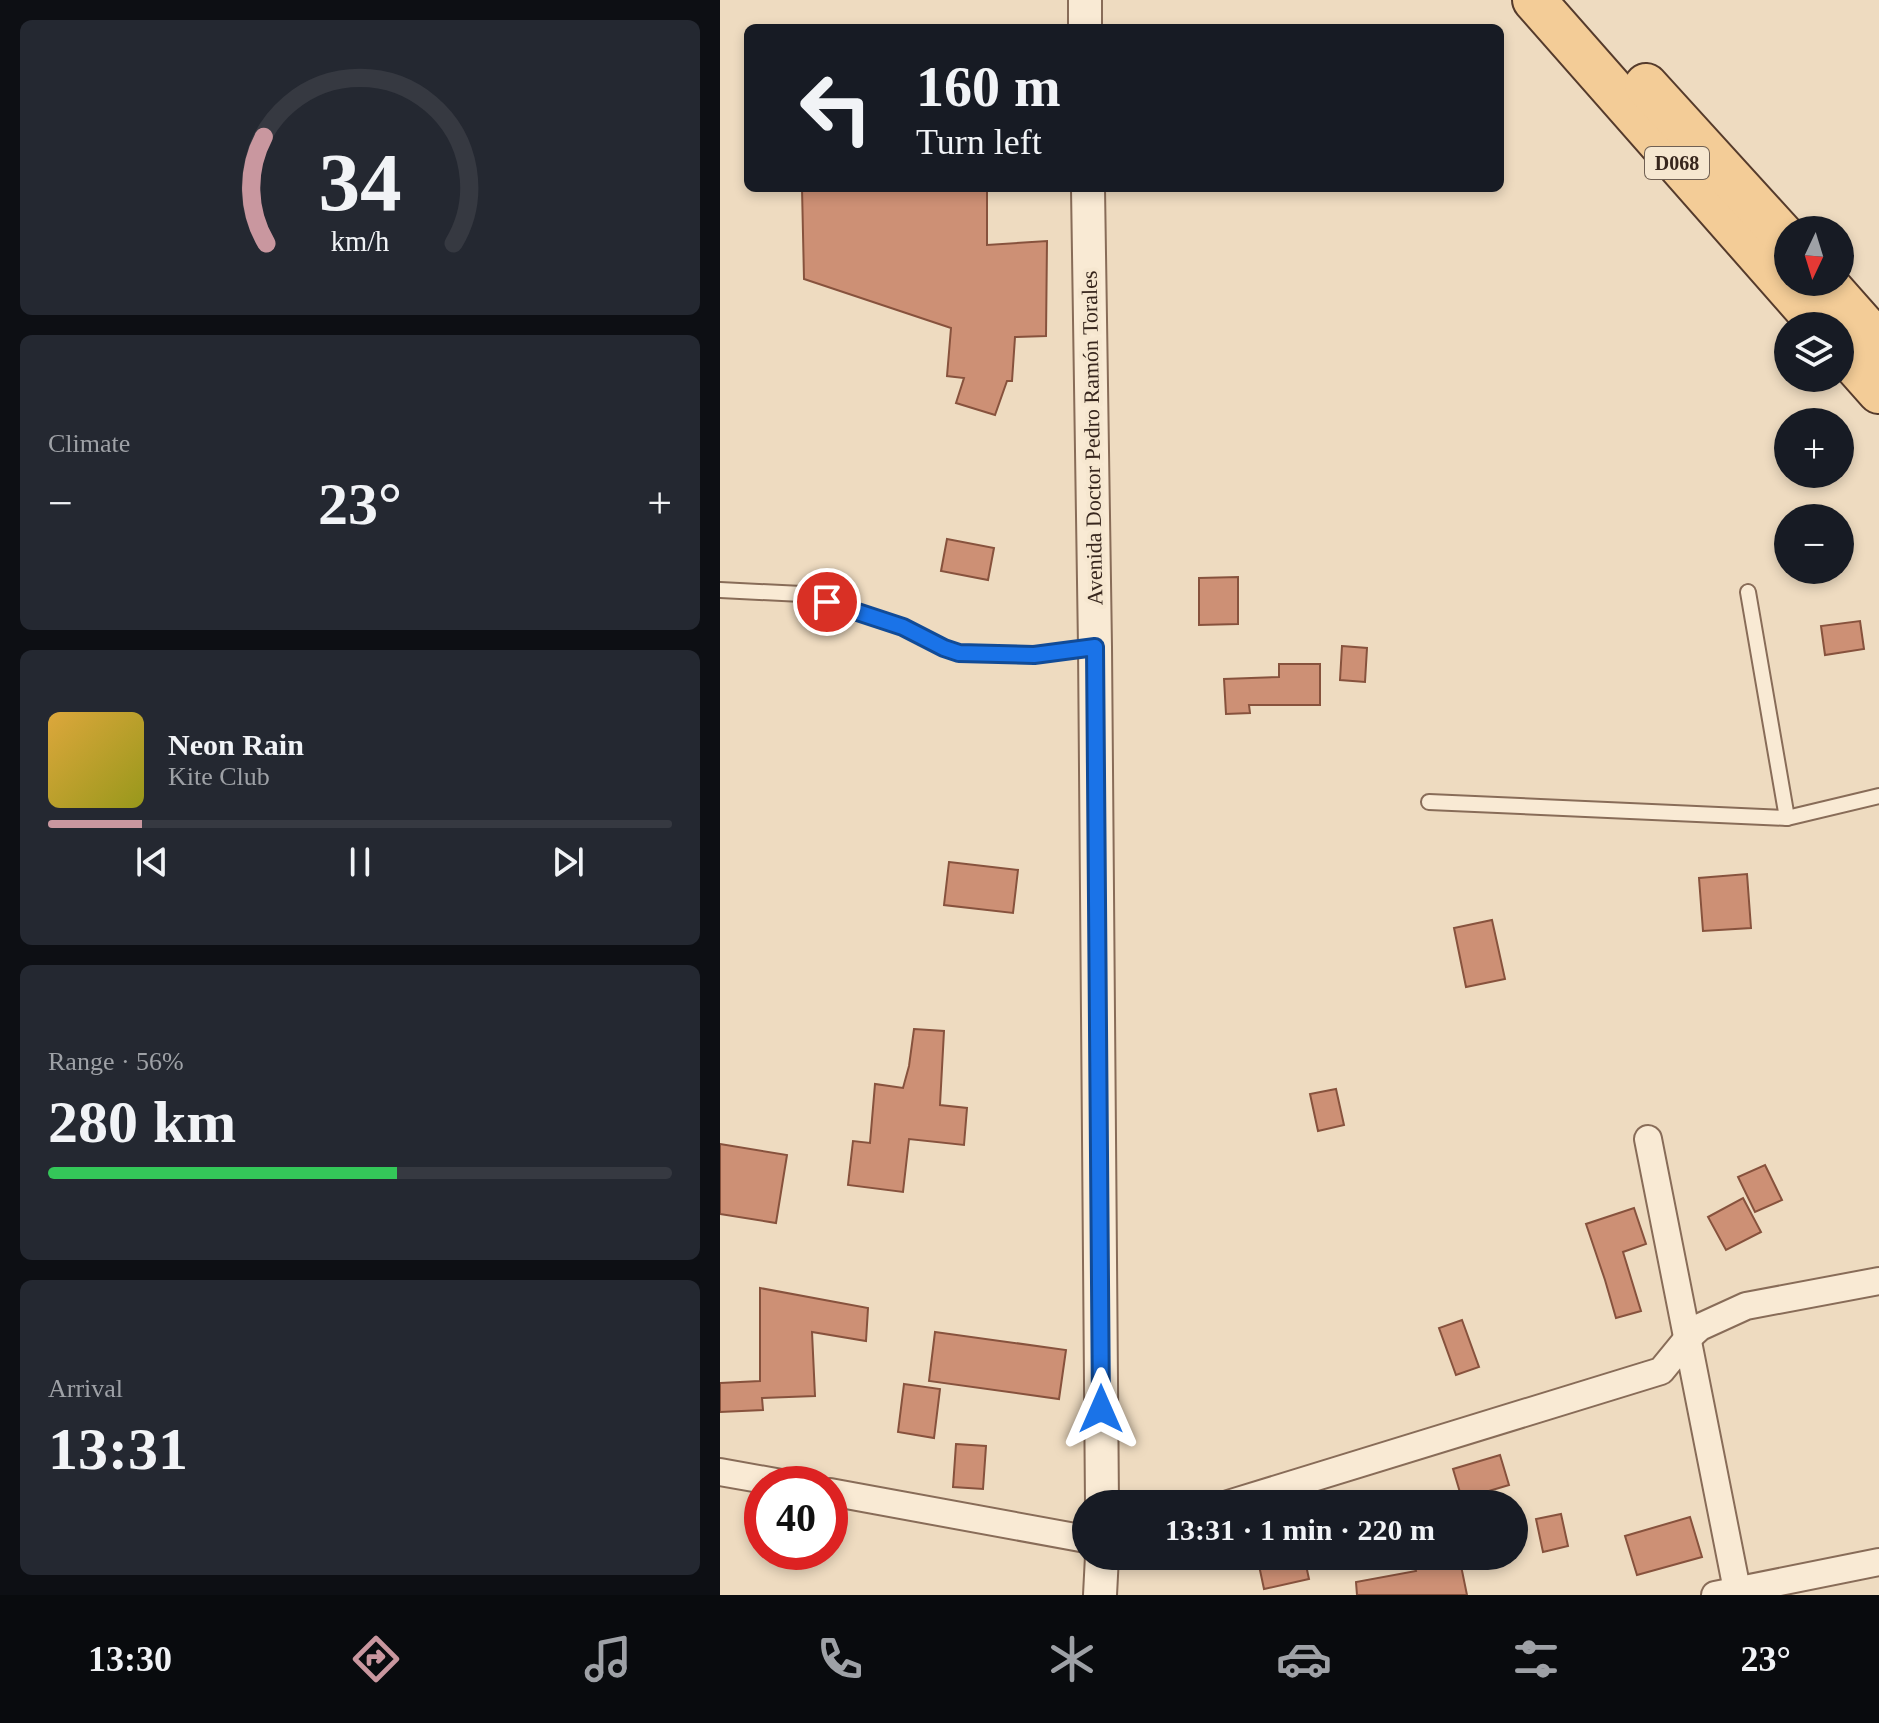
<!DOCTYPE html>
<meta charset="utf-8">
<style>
:root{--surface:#171b24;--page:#242831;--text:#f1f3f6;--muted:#9ea1a6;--line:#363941;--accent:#c9979f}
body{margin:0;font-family:Georgia,serif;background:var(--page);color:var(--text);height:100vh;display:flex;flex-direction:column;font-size:30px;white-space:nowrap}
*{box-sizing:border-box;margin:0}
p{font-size:26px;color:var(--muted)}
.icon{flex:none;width:44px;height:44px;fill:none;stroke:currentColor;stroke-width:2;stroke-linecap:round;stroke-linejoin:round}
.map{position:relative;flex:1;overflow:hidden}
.details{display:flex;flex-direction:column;gap:20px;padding:20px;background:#0d0f14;width:720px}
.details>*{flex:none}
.banner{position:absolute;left:24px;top:24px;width:760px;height:168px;border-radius:12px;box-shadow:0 4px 12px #0003;background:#171b24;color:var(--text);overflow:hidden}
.needle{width:52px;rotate:184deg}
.controls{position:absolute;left:1054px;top:216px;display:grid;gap:16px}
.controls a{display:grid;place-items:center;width:80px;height:80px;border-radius:50%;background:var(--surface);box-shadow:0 4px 12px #0003;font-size:40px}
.speed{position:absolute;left:24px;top:1466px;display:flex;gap:16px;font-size:40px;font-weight:700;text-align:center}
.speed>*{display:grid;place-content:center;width:104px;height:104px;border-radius:50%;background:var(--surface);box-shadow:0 4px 12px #0003;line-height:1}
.speed .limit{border:12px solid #d22;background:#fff;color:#111}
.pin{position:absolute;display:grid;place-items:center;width:68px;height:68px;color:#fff;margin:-34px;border:4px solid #fff;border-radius:50%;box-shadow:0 2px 8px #0007}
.me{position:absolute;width:88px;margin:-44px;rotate:0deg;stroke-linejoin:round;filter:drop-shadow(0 0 6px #0008)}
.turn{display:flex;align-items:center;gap:28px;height:168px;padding:0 40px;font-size:36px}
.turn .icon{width:104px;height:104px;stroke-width:2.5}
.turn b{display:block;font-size:56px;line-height:68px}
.big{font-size:60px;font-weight:700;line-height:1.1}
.details .widget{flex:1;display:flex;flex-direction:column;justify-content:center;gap:12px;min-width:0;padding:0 28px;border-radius:12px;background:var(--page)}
.details .dial{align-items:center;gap:0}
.dial svg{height:208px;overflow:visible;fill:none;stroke:var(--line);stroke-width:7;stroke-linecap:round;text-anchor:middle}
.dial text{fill:var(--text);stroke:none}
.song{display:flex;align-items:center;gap:24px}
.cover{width:96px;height:96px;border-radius:12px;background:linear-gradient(135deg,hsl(40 70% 55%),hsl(60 70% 35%))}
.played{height:8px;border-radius:4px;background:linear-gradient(90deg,var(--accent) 15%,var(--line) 15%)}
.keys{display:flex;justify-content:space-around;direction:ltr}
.heat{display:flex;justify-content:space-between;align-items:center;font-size:44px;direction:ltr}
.charge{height:12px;border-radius:6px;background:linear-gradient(90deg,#34c759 56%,var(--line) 0)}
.trip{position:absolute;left:352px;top:1490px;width:456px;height:80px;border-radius:40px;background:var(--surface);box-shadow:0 4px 12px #0003;font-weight:700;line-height:80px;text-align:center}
.tab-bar{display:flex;height:128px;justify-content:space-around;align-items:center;background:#090b0e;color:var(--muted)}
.tab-bar .icon{width:56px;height:56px}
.tab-bar .selected{color:var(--accent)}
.tab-bar b{font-size:36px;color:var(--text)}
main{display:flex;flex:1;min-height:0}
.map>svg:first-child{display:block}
.building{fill:#cd9075;stroke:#87523d;stroke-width:2}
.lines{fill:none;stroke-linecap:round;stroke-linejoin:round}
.service-casing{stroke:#886c58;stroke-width:18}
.minor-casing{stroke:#886c58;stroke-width:30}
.tertiary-casing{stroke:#886c58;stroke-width:36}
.primary-casing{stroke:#553b2c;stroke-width:46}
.service{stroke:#f9ead4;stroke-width:14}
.minor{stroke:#f9ead4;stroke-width:26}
.tertiary{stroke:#f9ead4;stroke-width:32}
.primary{stroke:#f3cc97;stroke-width:42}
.route-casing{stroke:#114b97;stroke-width:20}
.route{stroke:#1a73e8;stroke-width:14}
.labels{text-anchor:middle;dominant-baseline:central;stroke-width:8;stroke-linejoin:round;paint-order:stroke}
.shield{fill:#f6e7d0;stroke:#706053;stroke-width:2}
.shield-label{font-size:20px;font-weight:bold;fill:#37261d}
.street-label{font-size:22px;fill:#37261d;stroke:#f6e7d0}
</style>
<main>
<section class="details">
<div class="widget dial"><svg viewBox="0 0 100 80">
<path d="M14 69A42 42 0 1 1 86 69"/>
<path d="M14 69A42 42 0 0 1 13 28" stroke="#c9979f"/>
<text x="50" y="56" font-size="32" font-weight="700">34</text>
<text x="50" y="72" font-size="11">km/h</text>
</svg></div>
<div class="widget"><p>Climate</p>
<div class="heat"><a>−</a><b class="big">23°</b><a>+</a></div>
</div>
<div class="widget">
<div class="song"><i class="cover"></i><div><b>Neon Rain</b><p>Kite Club</p></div></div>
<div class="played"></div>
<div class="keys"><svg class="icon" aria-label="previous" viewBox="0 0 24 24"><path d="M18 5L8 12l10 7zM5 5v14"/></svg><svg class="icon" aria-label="pause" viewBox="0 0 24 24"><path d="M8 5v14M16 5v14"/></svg><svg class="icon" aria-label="next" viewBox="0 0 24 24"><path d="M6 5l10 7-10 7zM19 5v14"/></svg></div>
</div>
<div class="widget"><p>Range · 56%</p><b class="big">280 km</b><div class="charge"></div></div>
<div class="widget"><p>Arrival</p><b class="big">13:31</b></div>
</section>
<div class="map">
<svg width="1159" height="1595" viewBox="0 0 1159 1595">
<rect width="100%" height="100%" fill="#eedbc0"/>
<g class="building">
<polygon points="82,188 267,188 267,245 327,241 326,336 295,337 292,381 287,381 275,415 236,403 244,378 227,376 231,328 84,279"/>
<polygon points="227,539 274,548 268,580 221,571"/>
<polygon points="518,577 518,624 479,625 479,578"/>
<polygon points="1140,621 1144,649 1105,655 1101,626"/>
<polygon points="622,646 647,648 645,682 620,680"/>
<polygon points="559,664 600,664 600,705 529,705 530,713 506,714 504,679 559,677"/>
<polygon points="229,862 298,870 293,913 224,905"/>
<polygon points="1027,874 1031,928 983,931 979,878"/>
<polygon points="772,920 785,979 746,987 734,928"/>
<polygon points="194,1029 224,1031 220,1105 247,1108 244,1145 189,1139 183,1192 128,1185 133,1141 150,1143 155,1084 183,1088 189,1066"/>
<polygon points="616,1089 624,1125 598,1131 590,1094"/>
<polygon points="0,1144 67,1155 56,1223 0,1214"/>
<polygon points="1045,1165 1062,1200 1035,1212 1018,1177"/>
<polygon points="1023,1198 1041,1232 1006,1250 988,1217"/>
<polygon points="914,1208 926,1244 903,1252 921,1311 896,1318 885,1280 866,1224"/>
<polygon points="40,1288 148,1308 146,1341 92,1332 95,1396 42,1398 43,1410 0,1412 0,1383 40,1381"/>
<polygon points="742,1320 759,1367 736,1375 719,1328"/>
<polygon points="215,1332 346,1350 339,1399 209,1381"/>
<polygon points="184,1384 220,1389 214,1438 178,1432"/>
<polygon points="236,1444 266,1446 263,1489 233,1487"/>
<polygon points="780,1455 789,1485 742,1499 733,1469"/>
<polygon points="841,1514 848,1546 823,1552 816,1519"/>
<polygon points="970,1517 982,1557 917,1575 905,1536"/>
<polygon points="537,1556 584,1556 589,1579 544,1589"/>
<polygon points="692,1556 739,1556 747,1595 637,1595 636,1582 696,1571"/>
</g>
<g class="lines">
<defs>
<g id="service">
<polyline points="0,590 82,594 183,627 224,648 239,653 314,655 375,647"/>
<polyline points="1028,592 1067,818"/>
<polyline points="709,802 1067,818 1159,796"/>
</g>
<g id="minor">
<polyline points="928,1139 1018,1595"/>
<polyline points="0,1472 67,1484"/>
<polyline points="110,1492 366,1539"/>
<polyline points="508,1504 941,1371 968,1338 980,1327 1026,1306 1159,1281"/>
<polyline points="995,1595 1159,1562"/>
</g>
<g id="tertiary">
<polyline points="365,0 365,28"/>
<polyline points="368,188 375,647 382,1504"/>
<polyline points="380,1595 382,1556"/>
</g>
<g id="primary">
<polyline points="814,0 1101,326"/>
<polyline points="926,85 1068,241"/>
<polyline points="1105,282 1159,343"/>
<polyline points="1120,348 1159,392"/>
</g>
</defs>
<use href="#service" class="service-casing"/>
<use href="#minor" class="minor-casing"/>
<use href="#tertiary" class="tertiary-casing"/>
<use href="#primary" class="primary-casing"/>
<use href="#service" class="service"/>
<use href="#minor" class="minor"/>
<use href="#tertiary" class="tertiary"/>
<use href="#primary" class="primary"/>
</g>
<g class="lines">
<defs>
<polyline id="route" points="107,602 183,627 224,648 239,653 314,655 375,647 381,1409"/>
</defs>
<use href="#route" class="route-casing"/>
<use href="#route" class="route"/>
</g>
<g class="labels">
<rect class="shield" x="925" y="147" width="64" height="32" rx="6"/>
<g class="shield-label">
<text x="957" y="163">D068</text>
</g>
<g class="street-label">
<text transform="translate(372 438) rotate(-91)">Avenida Doctor Pedro Ramón Torales</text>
</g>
</g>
</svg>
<div class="controls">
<a><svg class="needle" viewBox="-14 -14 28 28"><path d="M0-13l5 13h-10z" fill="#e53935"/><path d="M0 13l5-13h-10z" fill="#9ea1a6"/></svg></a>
<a><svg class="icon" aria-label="layers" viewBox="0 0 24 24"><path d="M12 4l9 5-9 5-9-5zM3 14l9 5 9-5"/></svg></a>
<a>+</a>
<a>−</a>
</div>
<div class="speed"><div class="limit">40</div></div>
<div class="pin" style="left:107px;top:602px;background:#d93025"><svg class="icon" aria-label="arrive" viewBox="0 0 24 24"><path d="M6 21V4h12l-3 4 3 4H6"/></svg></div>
<svg class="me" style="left:381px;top:1409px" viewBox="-20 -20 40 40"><path d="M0-17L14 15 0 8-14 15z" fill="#1a73e8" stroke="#fff" stroke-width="4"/></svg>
<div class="trip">13:31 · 1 min · 220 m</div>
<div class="banner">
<div class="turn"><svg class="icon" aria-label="left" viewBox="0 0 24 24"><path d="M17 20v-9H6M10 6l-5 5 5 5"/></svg><div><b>160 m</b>Turn left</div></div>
</div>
</div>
</main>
<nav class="tab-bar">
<b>13:30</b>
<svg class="icon selected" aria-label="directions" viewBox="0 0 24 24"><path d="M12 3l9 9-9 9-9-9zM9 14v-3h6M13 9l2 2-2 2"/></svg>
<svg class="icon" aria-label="music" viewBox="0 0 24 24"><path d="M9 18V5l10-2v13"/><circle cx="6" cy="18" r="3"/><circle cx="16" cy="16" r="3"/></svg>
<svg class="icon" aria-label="phone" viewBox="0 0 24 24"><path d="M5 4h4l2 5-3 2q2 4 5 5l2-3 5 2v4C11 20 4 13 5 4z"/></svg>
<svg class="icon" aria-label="climate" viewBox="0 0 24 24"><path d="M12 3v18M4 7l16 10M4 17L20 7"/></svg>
<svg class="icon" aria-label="car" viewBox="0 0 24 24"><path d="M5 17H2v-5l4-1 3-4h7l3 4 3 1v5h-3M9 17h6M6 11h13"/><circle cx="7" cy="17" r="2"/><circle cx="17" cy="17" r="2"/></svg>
<svg class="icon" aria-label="filters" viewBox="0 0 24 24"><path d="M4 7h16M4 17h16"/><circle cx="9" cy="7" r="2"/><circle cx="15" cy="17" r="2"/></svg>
<b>23°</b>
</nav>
